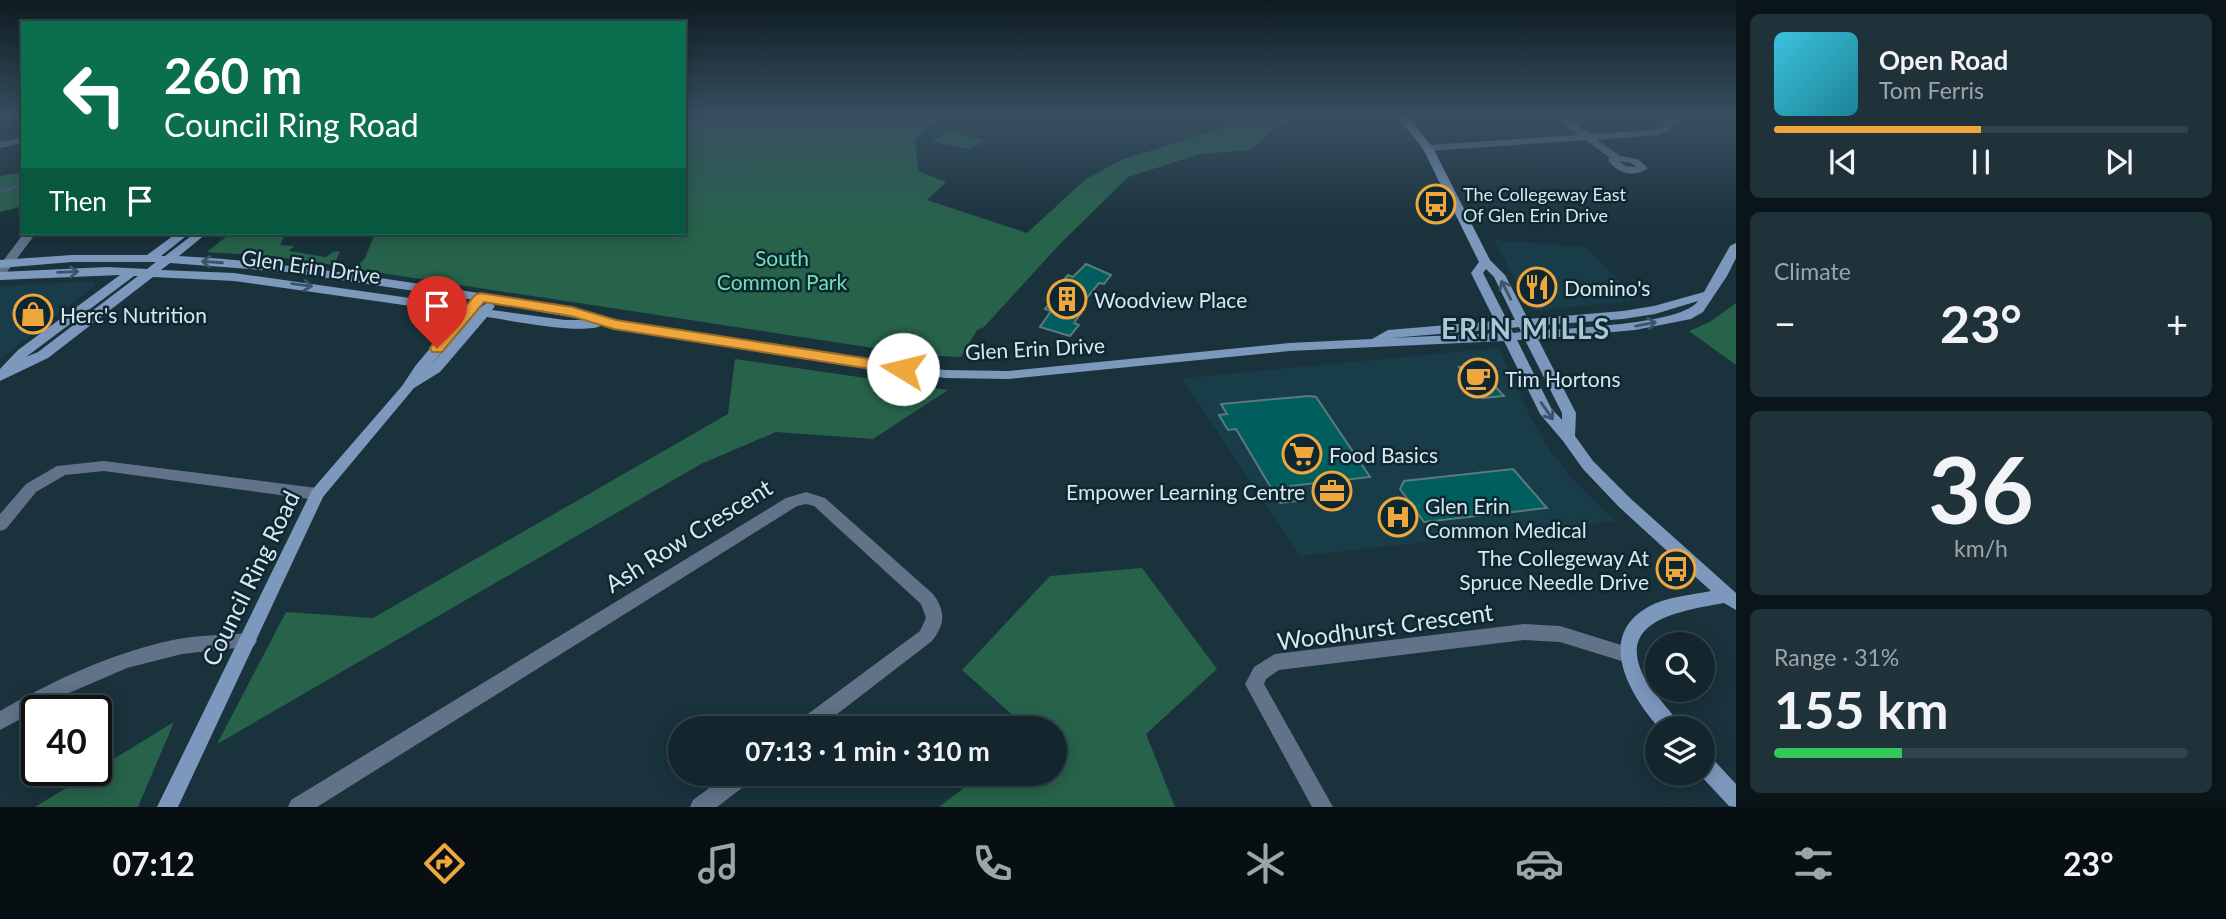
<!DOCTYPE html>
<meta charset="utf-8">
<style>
:root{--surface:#13262d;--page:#203239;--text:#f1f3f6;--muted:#9da5aa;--line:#324349;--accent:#efa73d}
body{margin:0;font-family:Lato,sans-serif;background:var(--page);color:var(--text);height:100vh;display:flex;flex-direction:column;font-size:26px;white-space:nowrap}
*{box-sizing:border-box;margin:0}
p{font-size:23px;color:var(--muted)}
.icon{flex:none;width:38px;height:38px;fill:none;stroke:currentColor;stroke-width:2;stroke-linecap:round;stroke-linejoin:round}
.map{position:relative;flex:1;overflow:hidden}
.details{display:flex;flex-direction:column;gap:14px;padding:14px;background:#0a1519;width:490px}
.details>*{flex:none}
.banner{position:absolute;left:21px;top:21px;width:665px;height:214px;border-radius:0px;box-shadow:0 4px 18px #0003,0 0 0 2px var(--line);background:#0b6e4f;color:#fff;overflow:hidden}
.controls{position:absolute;left:1645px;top:632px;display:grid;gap:14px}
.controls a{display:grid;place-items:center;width:70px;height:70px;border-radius:50%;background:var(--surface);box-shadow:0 4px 18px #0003,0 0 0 2px var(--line);font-size:35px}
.speed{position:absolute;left:21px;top:695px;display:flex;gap:14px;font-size:35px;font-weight:700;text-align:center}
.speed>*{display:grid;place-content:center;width:91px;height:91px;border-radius:50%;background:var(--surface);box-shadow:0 4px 18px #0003,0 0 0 2px var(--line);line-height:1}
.speed .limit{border:4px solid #111;border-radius:10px;background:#fff;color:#111}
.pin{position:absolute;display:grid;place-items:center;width:60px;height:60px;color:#fff;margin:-72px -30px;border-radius:50% 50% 50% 0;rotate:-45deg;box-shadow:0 0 7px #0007}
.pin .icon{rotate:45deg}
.me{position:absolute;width:77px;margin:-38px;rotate:279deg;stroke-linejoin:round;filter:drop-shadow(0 0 5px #0008)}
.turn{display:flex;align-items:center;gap:24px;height:147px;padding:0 28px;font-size:32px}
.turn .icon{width:91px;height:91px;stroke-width:2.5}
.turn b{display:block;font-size:49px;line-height:60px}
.then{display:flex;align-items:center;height:66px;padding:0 28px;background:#0003;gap:14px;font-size:26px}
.big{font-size:52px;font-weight:700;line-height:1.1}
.details .card{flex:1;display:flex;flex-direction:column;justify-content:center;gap:10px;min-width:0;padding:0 24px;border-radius:10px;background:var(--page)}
.details .dial{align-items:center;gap:0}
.dial b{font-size:91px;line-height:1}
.song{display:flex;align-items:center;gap:21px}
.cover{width:84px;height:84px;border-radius:10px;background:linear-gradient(135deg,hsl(190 70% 55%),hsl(190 70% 35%))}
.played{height:7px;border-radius:4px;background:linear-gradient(90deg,var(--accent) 50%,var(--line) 50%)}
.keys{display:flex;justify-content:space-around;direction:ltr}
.heat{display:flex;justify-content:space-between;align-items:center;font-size:38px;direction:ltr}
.charge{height:10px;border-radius:5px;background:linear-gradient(90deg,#34c759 31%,var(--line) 0)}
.trip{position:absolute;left:668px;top:716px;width:399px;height:70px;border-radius:35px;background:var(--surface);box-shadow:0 4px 18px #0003,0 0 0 2px var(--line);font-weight:700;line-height:70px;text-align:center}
.menu{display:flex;height:112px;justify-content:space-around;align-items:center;background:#080f12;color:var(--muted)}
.menu .icon{width:49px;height:49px}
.menu .on{color:var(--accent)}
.menu b{font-size:32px;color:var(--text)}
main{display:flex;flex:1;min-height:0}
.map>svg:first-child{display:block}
.built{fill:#193c49}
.green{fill:#27634b}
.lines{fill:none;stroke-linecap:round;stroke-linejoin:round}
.stream{stroke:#57518c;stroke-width:2.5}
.building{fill:#005e5e;stroke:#5a7a7a;stroke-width:2}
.street{fill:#617289;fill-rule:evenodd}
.secondary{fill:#7d98bd;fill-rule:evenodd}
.oneway{stroke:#3a556a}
.route{fill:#efa73d;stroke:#9b6d28;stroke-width:2}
.labels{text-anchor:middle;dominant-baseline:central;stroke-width:5;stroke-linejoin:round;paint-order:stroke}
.far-poi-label{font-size:18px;fill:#d9e8ee;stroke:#0e2832;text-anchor:start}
.park-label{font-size:21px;fill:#70e0b2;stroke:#0e2832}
.street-label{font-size:21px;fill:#d9e8ee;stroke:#0e2832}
.poi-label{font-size:21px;fill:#d9e8ee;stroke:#0e2832;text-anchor:start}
.near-street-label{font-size:24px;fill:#d9e8ee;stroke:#0e2832}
.district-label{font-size:28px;font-weight:bold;letter-spacing:2px;fill:#aac8d4;stroke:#0e2832}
</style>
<main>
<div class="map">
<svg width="1736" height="807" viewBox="0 0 1736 807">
<rect width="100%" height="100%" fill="#19323c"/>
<g class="built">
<polygon points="1494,240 1585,247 1640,300 1536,311 1530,308"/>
<polygon points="76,282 94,282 96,285 0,359 0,286"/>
<polygon points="1498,348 1533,422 1552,453 1574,481 1616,521 1299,556 1182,378"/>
</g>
<g class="green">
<polygon points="684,116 936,116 915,141 918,171 946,182 927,200 1027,233 1086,179 1121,160 1219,129 1250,116 1299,116 1278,124 1251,150 1200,154 1128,177 1059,245 984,327 977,330 961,357 919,355 355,269 365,258 375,233 684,233"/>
<polygon points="948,130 986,141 968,149 932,142"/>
<polygon points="23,172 23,206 0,212 0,176"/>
<polygon points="231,233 286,233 280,245 294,246 289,251 326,257 333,252 340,251 334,265 272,256 207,252"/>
<polygon points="1736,303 1736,365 1689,331 1710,322"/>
<polygon points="735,359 948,390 873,439 776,432 701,464 217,744 286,612 373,618 728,414"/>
<polygon points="1142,568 1217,669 1146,734 1175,807 939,807 982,774 1055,774 1055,728 1027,728 962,670 1050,576"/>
<polygon points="174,722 138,807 35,807"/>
</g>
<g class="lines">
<polyline class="stream" points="0,192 23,184"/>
</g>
<g class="building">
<polygon points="1086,264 1111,275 1104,284 1099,283 1076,311 1081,313 1074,323 1079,325 1070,336 1040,327 1051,311 1045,309 1053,299 1049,297 1068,275 1073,277"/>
<polygon points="1471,366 1481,371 1504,396 1483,398 1459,367"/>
<polygon points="1309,396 1316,397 1370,477 1290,486 1299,501 1280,503 1236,429 1228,430 1219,415 1227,414 1221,404"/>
<polygon points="1513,469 1547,508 1424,522 1400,489 1404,481"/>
</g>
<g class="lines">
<g class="street">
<path d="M1552,116H1564L1590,134L1653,130L1662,127L1669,116H1679L1668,131L1657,135L1597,140L1620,156L1638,159L1648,168C1635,178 1617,174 1608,160L1610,158L1586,140L1428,151L1423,148L1428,145L1578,135ZM1619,161L1631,163L1636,167L1626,166Z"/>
<polygon points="23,137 23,143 0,148 0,142"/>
<polygon points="24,233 36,233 4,276 0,277 0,265"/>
<polygon points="104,461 317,488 322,490 325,494 322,498 317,500 104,471 65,475 36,492 6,529 0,531 0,514 26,484 57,466"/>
<path d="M806,492L825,498L933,594C946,611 945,625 932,641L819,728H794L797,722L920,631L926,618L921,604L814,506L806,504L797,506L317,807H288L291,800L786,498Z"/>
<polygon points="1524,624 1560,626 1634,649 1637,655 1634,661 1628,663 1560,642 1524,640 1279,670 1266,679 1264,684 1333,807 1312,807 1245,684 1254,667 1275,654"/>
<path d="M248,633L254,636L257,641L254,646L182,654L127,668L69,693L0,730V711C54,680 112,653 173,640C198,635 223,635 248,633Z"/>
<polygon points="728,774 754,774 751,781 717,807 690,807 693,800"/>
</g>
<g class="secondary">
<path d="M1397,116H1407L1433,148L1490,260L1505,275L1528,319L1623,311L1654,306L1704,292L1730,246L1736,243V258L1727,276L1703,312L1691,319L1635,330L1538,339L1576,413L1575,436L1593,461L1631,499L1736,593V610L1724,603C1681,611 1609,620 1648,684C1658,699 1673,712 1681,728H1659C1630,695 1595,637 1648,607C1666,597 1691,595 1711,591L1619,507L1583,469L1563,441L1540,414L1504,341L1289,351L1008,379L945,378L602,325C586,336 509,320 487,317L440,372L414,388L323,497L178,807H157L312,490L402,386L416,365L460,313L234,281L153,277L48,358L0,381V369L18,350L120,275L0,280V272L107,267L147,269L156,262H72L0,268V260L72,255H147L177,233H190L161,256H165L195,233H207L179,256C271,261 362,275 453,289C508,298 562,305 615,320L903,365L945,370L1008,371L1289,343L1372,339L1388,330L1495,321L1471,273L1479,262L1423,149ZM170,263L287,272L488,302L480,308H478L480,304L478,301L474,300L466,306L234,273L161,270ZM1486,269L1494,277L1515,320H1507L1483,273ZM134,276H138L38,352L26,357ZM1698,301C1682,325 1565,328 1534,331L1531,326L1623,319L1655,314ZM491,303L586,320H565L492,310L495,306ZM472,315H474L430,366ZM1519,327L1521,332L1513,333L1511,328ZM1498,329L1500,333L1391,338ZM1517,340H1525L1562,413V420L1551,408Z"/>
<polygon points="1703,754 1710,756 1736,784 1736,807 1729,806 1699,774 1703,774"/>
</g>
</g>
<defs><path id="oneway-shaft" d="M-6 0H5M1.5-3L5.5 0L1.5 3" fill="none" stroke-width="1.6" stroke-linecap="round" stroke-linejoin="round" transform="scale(1.75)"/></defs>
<g class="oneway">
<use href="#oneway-shaft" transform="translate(212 262) rotate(-176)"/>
<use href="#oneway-shaft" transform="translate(68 272) rotate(-2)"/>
<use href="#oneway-shaft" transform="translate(302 285) rotate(8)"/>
<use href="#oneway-shaft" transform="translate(1506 290) rotate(-117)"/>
<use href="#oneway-shaft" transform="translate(1646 324) rotate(-11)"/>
<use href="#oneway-shaft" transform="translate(1547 411) rotate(55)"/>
</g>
<linearGradient id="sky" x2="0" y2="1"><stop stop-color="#0e1c21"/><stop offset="0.51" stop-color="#384f61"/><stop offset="1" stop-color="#384f61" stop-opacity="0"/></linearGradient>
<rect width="1736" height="229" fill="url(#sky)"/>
<polygon class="route" points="480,293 572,307 616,320 903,364 911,369 903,374 614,329 571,316 484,302 442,352 432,352 430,348 432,345 475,295"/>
<defs>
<symbol id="bus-ring" viewBox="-11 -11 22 22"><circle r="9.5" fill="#0e2832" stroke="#efa73d" stroke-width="1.5"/><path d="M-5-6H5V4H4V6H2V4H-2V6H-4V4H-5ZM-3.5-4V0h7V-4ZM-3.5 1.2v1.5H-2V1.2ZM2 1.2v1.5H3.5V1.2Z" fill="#efa73d"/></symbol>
<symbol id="restaurant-ring" viewBox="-11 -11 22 22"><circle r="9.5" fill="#0e2832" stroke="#efa73d" stroke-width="1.5"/><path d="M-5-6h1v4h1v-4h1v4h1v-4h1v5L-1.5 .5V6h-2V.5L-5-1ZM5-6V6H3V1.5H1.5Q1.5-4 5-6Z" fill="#efa73d"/></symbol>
<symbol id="building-ring" viewBox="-11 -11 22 22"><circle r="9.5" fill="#0e2832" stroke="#efa73d" stroke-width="1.5"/><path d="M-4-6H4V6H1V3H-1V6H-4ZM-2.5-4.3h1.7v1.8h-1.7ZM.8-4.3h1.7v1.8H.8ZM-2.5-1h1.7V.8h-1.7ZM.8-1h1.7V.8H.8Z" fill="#efa73d"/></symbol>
<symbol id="shop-ring" viewBox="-11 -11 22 22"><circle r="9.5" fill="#0e2832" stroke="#efa73d" stroke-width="1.5"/><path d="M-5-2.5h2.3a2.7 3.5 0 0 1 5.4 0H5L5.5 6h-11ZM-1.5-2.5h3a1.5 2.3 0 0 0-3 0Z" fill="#efa73d"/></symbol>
<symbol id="cafe-ring" viewBox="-11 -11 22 22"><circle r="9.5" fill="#0e2832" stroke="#efa73d" stroke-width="1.5"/><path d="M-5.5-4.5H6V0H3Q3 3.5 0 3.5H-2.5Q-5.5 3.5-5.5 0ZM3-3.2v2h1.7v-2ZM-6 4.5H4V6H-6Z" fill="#efa73d"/></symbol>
<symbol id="supermarket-ring" viewBox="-11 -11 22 22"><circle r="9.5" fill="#0e2832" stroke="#efa73d" stroke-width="1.5"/><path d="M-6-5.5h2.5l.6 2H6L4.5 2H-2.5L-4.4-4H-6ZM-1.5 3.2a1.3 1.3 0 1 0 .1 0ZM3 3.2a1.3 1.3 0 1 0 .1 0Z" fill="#efa73d"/></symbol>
<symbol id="office-ring" viewBox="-11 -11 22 22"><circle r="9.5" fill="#0e2832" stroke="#efa73d" stroke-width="1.5"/><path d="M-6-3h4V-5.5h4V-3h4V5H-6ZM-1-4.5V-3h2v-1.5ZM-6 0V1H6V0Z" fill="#efa73d"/></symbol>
<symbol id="hospital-ring" viewBox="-11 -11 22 22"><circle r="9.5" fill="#0e2832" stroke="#efa73d" stroke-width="1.5"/><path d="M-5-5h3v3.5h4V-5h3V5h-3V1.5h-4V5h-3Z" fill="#efa73d"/></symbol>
</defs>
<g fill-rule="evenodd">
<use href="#bus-ring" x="1414" y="182" width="44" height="44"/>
<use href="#restaurant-ring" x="1515" y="265" width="44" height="44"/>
<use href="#building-ring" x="1045" y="277" width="44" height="44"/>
<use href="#shop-ring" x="11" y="292" width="44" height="44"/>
<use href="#cafe-ring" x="1456" y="356" width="44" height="44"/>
<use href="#supermarket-ring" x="1280" y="432" width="44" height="44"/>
<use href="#office-ring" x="1310" y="469" width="44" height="44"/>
<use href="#hospital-ring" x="1376" y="495" width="44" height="44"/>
<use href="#bus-ring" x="1654" y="547" width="44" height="44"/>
</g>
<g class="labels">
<g class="far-poi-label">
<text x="1463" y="194">The Collegeway East<tspan x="1463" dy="21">Of Glen Erin Drive</tspan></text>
</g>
<g class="park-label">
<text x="782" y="257">South<tspan x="782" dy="24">Common Park</tspan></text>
</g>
<g class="street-label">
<text transform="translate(311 266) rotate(8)">Glen Erin Drive</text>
<text transform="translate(1035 348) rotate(-3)">Glen Erin Drive</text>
</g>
<g class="poi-label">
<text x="1564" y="287">Domino's</text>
<text x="1094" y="299">Woodview Place</text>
<text x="60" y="314">Herc's Nutrition</text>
<text x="1505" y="378">Tim Hortons</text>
<text x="1329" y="454">Food Basics</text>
<text x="1305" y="491" text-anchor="end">Empower Learning Centre</text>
<text x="1425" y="505">Glen Erin<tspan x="1425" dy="24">Common Medical</tspan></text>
<text x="1649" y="557" text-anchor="end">The Collegeway At<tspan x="1649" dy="24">Spruce Needle Drive</tspan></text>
</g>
<g class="near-street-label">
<text transform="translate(688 535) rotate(-32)">Ash Row Crescent</text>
<text transform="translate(250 578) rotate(-64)">Council Ring Road</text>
<text transform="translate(1385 626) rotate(-8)">Woodhurst Crescent</text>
</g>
<g class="district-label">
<text x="1526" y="328">ERIN MILLS</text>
</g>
</g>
</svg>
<div class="controls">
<a><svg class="icon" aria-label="search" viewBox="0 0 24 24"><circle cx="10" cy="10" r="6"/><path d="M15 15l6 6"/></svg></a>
<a><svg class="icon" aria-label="layers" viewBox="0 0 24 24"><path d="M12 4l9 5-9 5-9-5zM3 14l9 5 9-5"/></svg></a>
</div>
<div class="speed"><div class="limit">40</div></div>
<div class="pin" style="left:437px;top:348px;background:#d93025"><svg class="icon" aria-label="arrive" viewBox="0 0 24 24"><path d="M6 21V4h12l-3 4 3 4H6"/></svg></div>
<svg class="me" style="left:903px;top:369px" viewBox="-20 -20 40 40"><circle r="19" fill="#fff"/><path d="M0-13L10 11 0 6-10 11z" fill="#efa73d"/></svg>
<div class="trip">07:13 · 1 min · 310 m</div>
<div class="banner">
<div class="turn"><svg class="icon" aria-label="left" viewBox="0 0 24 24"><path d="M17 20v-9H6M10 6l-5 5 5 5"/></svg><div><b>260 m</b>Council Ring Road</div></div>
<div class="then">Then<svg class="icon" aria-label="arrive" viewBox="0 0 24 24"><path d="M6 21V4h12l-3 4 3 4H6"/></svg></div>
</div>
</div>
<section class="details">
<div class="card">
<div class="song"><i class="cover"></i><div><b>Open Road</b><p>Tom Ferris</p></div></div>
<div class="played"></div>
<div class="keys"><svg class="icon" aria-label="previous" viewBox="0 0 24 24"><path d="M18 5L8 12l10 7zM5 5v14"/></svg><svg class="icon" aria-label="pause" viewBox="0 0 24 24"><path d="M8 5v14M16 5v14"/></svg><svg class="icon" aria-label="next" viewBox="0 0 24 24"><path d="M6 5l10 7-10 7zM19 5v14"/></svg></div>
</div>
<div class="card"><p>Climate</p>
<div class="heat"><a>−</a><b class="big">23°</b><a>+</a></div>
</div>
<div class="card dial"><b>36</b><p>km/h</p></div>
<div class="card"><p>Range · 31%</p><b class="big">155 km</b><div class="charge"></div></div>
</section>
</main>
<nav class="menu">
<b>07:12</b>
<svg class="icon on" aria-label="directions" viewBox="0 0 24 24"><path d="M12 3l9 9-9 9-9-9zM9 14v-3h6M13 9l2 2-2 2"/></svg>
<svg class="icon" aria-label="music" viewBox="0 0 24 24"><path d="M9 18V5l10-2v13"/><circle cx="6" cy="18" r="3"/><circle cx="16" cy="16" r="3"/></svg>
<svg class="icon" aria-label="phone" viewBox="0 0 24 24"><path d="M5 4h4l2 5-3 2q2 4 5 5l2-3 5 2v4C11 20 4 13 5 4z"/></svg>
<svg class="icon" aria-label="climate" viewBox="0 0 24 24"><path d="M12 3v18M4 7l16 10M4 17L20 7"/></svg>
<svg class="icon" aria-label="car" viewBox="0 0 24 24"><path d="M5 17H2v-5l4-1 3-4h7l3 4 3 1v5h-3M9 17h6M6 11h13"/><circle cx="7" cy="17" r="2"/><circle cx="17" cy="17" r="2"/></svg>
<svg class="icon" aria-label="filters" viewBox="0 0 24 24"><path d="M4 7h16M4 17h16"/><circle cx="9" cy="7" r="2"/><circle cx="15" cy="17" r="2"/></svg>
<b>23°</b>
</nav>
